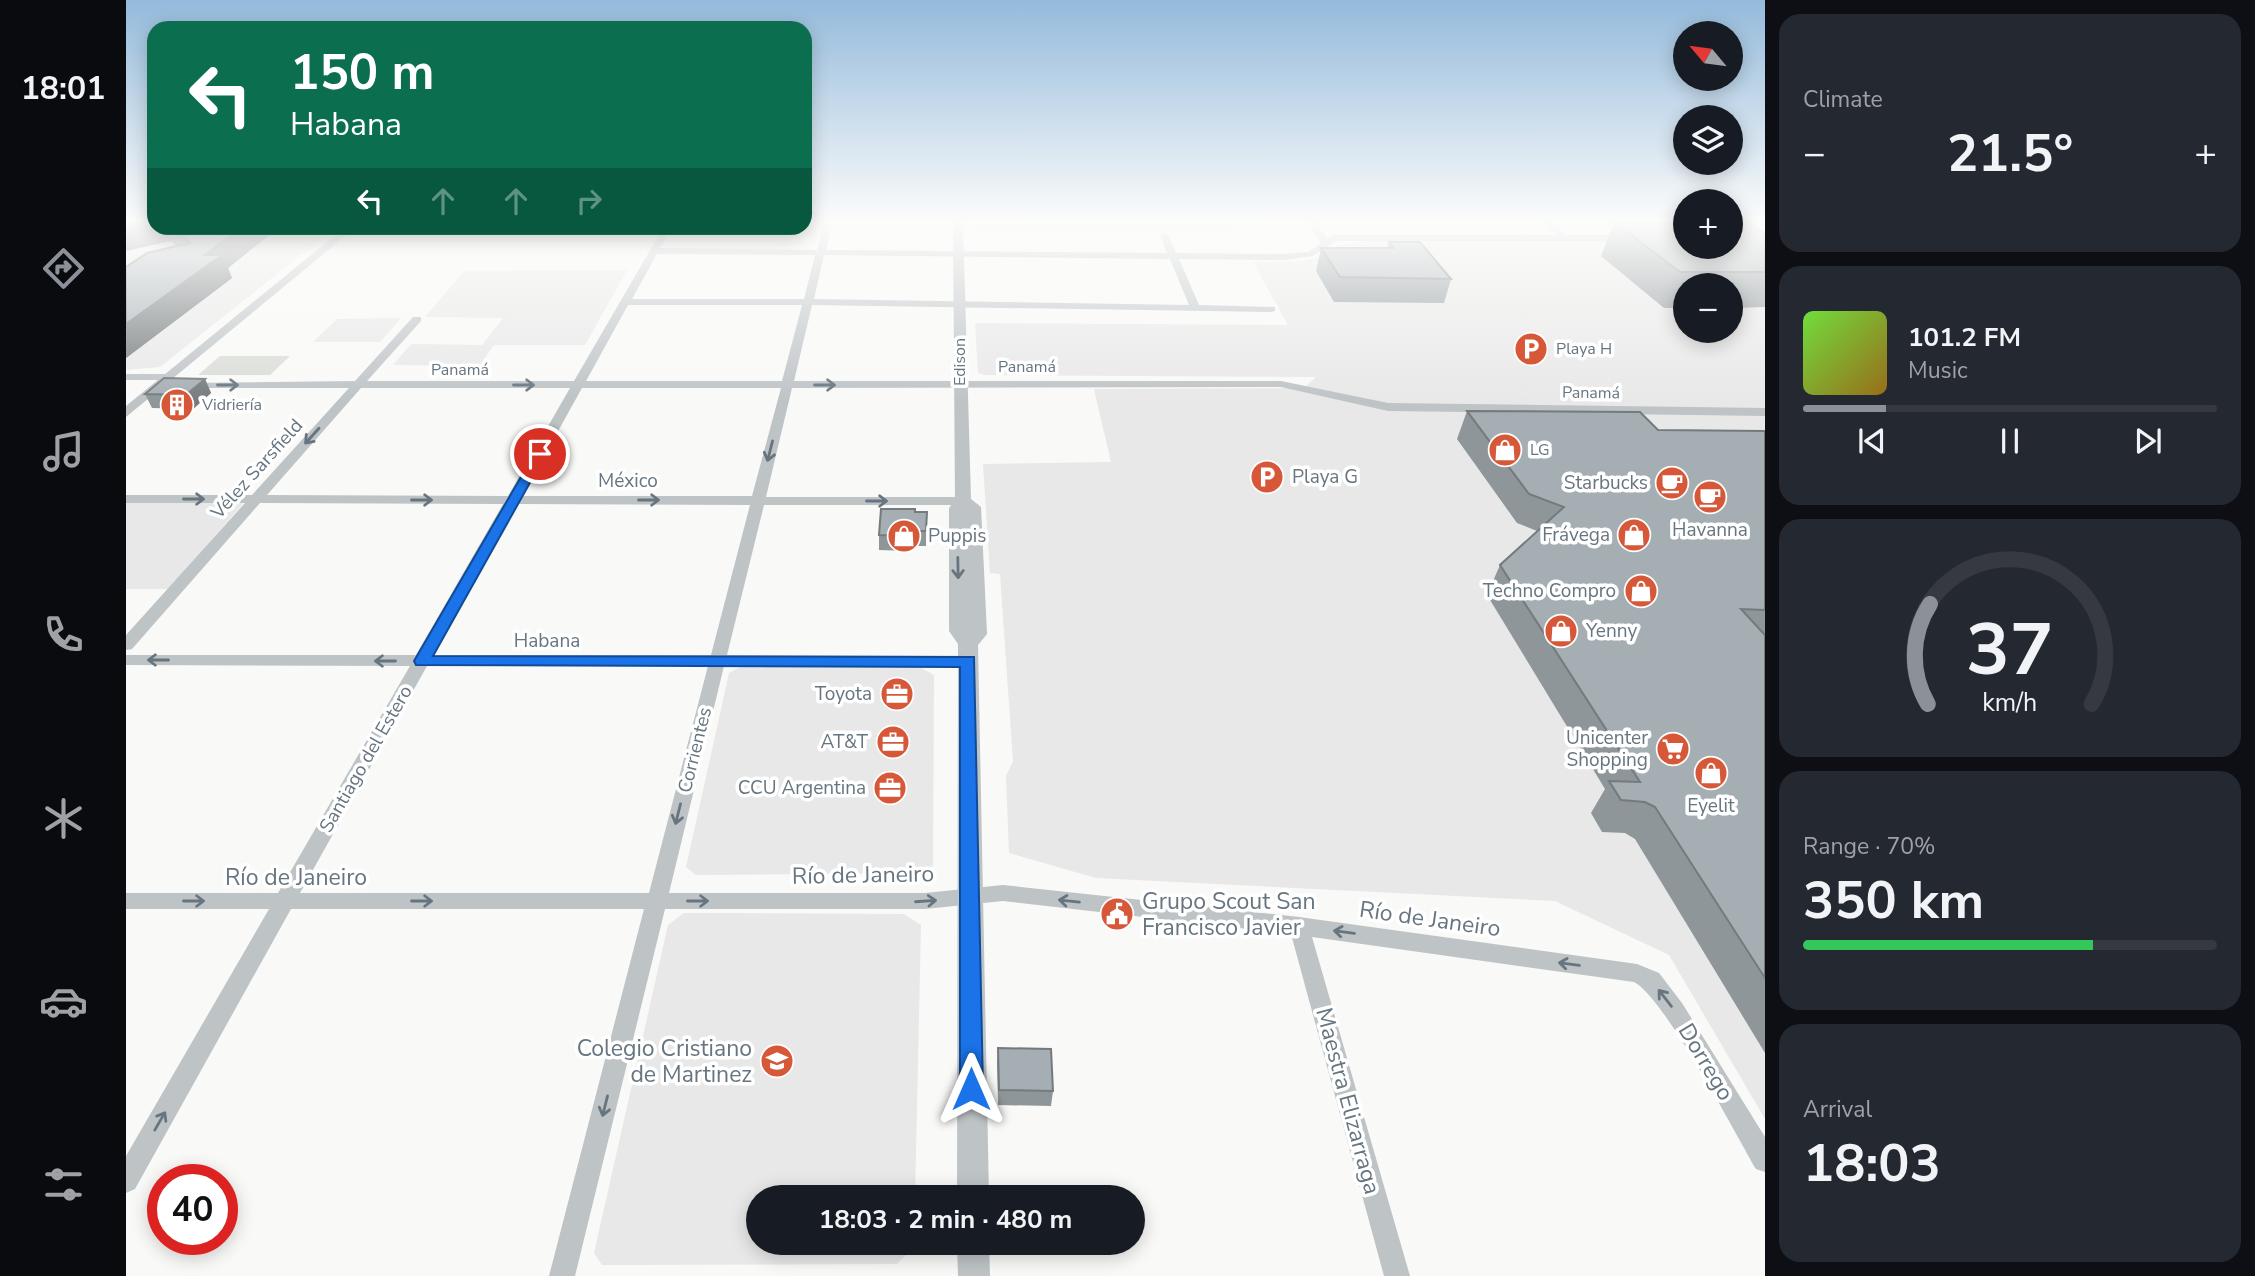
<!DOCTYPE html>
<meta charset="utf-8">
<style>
:root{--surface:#171b24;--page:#242831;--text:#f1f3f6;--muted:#9ea1a6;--line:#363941;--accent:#8c9099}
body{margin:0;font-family:"Nunito Sans",sans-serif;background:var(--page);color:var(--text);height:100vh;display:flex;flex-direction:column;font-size:26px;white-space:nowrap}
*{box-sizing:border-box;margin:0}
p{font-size:23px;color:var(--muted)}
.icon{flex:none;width:38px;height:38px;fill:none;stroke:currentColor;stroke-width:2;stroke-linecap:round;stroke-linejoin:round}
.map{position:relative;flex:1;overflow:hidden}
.drawer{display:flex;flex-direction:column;gap:14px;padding:14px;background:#0d0f14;width:490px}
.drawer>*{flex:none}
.top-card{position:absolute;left:21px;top:21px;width:665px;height:214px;border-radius:21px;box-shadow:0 4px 18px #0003;background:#0b6e4f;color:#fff;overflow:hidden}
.needle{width:46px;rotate:299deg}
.controls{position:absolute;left:1547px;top:21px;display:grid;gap:14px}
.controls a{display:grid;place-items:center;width:70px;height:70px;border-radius:50%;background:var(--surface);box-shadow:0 4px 18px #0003;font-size:35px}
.speed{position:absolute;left:21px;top:1164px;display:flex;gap:14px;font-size:35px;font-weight:700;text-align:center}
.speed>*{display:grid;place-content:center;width:91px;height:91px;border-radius:50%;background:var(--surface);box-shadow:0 4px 18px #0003;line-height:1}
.speed .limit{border:10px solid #d22;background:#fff;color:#111}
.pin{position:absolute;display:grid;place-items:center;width:60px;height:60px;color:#fff;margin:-30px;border:4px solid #fff;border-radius:50%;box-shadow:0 2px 7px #0007}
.me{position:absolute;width:77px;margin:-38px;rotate:0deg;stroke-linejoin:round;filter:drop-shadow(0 0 5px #0008)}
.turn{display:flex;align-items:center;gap:24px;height:147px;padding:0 28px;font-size:32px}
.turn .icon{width:91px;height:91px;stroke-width:2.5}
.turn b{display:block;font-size:49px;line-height:60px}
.lanes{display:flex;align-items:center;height:66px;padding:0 28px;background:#0003;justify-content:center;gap:35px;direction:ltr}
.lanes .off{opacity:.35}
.big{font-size:52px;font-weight:700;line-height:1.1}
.drawer .tile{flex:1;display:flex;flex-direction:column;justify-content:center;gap:10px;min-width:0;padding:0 24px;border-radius:21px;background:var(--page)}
.drawer .dial{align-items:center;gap:0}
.dial svg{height:182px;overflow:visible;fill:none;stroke:var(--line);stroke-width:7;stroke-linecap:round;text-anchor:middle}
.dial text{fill:var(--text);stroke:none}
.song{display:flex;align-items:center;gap:21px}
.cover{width:84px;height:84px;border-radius:10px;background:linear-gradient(135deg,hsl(100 70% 55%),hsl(40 70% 35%))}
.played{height:7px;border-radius:4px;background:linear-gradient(90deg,var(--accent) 20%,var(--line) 20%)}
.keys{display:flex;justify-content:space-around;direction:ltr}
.heat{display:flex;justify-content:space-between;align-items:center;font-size:38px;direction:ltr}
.charge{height:10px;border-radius:5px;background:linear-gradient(90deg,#34c759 70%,var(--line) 0)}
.trip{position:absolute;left:620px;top:1185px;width:399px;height:70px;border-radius:35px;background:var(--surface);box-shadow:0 4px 18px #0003;font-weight:700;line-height:70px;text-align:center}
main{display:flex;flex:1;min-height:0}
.tabs{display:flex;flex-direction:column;width:126px;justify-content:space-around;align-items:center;background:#090b0e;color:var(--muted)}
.tabs .icon{width:49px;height:49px}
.tabs .active{color:var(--accent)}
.tabs b{font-size:32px;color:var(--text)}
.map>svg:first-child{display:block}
.built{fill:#e7e8e7;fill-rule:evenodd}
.green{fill:#d9ddd6}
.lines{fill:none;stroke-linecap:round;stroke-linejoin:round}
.minor{fill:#bec3c6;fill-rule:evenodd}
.tertiary{fill:#bec3c6;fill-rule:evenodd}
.wall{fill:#8e969a}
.shaded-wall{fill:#747a7d}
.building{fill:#a5aeb3;stroke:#747a7d;stroke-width:2}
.oneway{stroke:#66757f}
.route{fill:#1a73e8;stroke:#114b97;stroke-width:2}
.labels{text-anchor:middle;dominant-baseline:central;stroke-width:7;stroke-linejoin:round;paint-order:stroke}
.far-poi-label{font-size:16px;fill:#66757f;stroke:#fff;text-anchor:start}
.far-street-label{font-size:16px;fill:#66757f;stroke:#fff}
.street-label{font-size:19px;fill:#66757f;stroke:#fff}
.poi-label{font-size:19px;fill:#66757f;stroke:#fff;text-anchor:end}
.near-street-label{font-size:23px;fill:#66757f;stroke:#fff}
.near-poi-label{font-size:23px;fill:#66757f;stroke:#fff;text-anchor:start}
</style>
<main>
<nav class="tabs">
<b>18:01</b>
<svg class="icon active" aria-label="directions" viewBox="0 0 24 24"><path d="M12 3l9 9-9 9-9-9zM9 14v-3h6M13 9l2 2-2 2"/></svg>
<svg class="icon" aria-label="music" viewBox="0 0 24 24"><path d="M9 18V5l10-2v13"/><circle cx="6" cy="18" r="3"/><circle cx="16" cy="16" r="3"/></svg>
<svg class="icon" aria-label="phone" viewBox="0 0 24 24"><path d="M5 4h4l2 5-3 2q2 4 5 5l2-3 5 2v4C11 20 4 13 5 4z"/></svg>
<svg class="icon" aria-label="climate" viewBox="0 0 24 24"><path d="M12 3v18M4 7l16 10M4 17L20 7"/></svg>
<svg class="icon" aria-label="car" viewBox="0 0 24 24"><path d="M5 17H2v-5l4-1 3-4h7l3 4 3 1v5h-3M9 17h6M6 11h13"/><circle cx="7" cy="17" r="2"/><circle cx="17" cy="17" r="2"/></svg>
<svg class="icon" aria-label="filters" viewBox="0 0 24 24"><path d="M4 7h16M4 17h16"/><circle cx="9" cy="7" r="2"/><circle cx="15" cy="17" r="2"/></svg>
</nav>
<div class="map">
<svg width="1639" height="1276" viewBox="0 0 1639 1276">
<rect width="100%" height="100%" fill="#f9f9f7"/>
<g class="built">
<polygon points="0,223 28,228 209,228 34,367 0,370"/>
<polygon points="845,223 1105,223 1110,231 846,231"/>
<path d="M1559,241V247H1605L1639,242V1119L1543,955L1429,901L970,878L883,853L880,776L887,761L874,574L864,573L857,464L985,462L968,389L1178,388L1190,377L859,375L852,373L849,323L1162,325L1127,262L1178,261L1197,256L1214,245L1240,241ZM1559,285H1605V331H1559Z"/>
<polygon points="501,270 459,345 368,345 353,366 267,365 285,344 356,345 377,318 299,317 338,271"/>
<polygon points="275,318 254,342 187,342 211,319"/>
<polygon points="109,501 116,503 115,506 43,589 0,589 0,502"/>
<polygon points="614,667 795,668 808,675 807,866 796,873 570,875 560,867 603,673"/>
<polygon points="558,913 778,914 795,925 789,1197 632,1197 632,1242 788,1243 787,1248 771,1264 476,1265 468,1253 542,925"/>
</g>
<polygon class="green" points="94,356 164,356 144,375 72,375"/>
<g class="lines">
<g class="minor">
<path d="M698,223H706L700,250L1041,253L1034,235L1038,232L1042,235L1050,253L1158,254L1182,252L1195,243L1182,223H1191L1201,239L1208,235H1430L1417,223H1427L1441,235H1501L1505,238L1501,241H1210L1187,256L1158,260L1053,259L1073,305L1149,307V311L1145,312L686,305L668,381H1155L1262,403L1639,408V416L1262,411L1155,387L666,388L640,497H837L844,501L837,505H638L601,655L842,656L850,661L842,666H598L543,893H799L877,885L1173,917L1511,964L1533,973L1556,1003L1639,1137V1172L1630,1169C1609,1133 1538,997 1508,982L1186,937L1284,1276H1258L1165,934L877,901L799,909H539L449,1276H423L518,909H165L9,1189L0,1193V1156L143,909H0V893H152L284,666L0,665V655H290L377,504L134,503L6,649L0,650V635L119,503H0V495H126L223,388H62L56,385L58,383L229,381L287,317H295V321L241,381H448L537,228H545L534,248L691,250ZM531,254L689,255L678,299H506ZM698,255L1044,259L1063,305L688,299ZM502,305H676L656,381H460ZM235,388H444L382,496L141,495ZM456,388H655L626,496H396ZM391,504L624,505L585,655H307ZM301,666H582L523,893H174Z"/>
<polygon points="0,374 43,374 49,377 43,380 0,380"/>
</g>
<g class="tertiary">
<polygon points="827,223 837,223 845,499 855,507 861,634 852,645 863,1197 831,1197 832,644 823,631 823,508 829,500"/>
<polygon points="218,228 229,228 0,417 0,406"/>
<polygon points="831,1242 863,1242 864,1276 832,1276"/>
</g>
</g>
<g class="wall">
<polygon points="1488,223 1559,223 1639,233 1639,307 1605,308 1605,285 1559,285 1559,308 1538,308 1475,256"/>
<polygon points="28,228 165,228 147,232 102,268 106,278 0,358 0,267 51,246"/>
<polygon points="1263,242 1325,279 1318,303 1208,302 1190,271 1195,248 1261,248"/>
<polygon points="79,379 85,393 67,409 26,408 19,394"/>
<polygon points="1341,411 1532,430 1639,431 1639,1053 1509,839 1499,833 1476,832 1465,813 1479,789 1361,595 1374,565 1411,531 1391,523 1331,439"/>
<polygon points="789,512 801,526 800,546 787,546 786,551 753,550 753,535"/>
<polygon points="872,1048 927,1091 925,1106 872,1105 871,1063"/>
<polygon points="875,1242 917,1242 916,1251 875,1250"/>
</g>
<g class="shaded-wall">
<polygon points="13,223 28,223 28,228 39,228 45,241 0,251 0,226"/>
<polygon points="115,228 165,228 147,232 102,268 106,278 0,358 0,324 79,255"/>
<polygon points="79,379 85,393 67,409 60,395"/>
</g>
<g class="building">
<polygon points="0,223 13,223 0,226"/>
<polygon points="1489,223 1559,223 1559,247 1605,247 1605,223 1623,223 1639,233 1639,272 1554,272"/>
<polygon points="46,228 115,228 79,255 96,255 0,324 0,267 21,253 64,243"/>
<polygon points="1263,242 1294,242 1325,279 1214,277 1195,248 1268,248"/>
<polygon points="38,378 79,379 60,395 19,394"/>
<polygon points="1341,411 1514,412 1532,430 1639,431 1639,610 1615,609 1639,635 1639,978 1529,807 1519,802 1495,800 1483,781 1514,782 1374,565 1438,507 1403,494"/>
<polygon points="755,509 789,509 789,512 801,512 800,531 786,531 786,536 753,535"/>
<polygon points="872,1048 925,1049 927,1091 873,1090"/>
<polygon points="875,1187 916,1188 916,1197 876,1197"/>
</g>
<defs><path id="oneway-shaft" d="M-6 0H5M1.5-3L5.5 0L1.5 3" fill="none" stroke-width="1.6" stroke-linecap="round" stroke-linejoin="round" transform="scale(1.75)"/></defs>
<g class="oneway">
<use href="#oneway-shaft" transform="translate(102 385)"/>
<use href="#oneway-shaft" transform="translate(398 385)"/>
<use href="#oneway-shaft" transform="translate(699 385)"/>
<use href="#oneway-shaft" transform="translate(186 436) rotate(132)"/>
<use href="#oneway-shaft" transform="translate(644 451) rotate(104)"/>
<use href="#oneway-shaft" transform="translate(68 499)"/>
<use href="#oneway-shaft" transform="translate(296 500)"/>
<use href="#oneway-shaft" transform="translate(523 500)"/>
<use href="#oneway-shaft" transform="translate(751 501)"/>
<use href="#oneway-shaft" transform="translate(832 568) rotate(89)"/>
<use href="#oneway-shaft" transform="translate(32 660) rotate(-180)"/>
<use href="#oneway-shaft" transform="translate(259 661) rotate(-180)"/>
<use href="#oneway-shaft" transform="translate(552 814) rotate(104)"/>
<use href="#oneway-shaft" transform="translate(68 901)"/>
<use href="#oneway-shaft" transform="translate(296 901)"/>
<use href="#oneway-shaft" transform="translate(572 901)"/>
<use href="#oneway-shaft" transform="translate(800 901) rotate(-4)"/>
<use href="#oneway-shaft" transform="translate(943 901) rotate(-174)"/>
<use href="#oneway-shaft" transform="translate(1218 932) rotate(-172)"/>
<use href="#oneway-shaft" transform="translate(1443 964) rotate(-172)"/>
<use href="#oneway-shaft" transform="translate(1539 998) rotate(-128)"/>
<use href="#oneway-shaft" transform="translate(479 1106) rotate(104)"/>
<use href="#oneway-shaft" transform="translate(34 1121) rotate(-60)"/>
</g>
<linearGradient id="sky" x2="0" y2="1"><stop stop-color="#94badb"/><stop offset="0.55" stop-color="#fcfcfb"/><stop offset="1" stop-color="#fcfcfb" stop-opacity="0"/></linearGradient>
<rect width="1639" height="402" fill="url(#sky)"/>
<polygon class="route" points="410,451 420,454 307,656 848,657 857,1089 854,1097 845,1100 837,1097 834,1089 834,667 290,665 288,661"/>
<defs>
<symbol id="parking-disc" viewBox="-11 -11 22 22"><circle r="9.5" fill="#d65839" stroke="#fff"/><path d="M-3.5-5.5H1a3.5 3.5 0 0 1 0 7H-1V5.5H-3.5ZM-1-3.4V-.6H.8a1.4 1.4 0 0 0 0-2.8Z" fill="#fff"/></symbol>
<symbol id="building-disc" viewBox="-11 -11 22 22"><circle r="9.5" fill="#d65839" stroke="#fff"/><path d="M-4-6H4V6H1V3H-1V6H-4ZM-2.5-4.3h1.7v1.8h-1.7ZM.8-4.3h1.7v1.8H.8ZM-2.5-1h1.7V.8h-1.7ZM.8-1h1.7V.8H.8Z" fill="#fff"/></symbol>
<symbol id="shop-disc" viewBox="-11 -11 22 22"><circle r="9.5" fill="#d65839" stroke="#fff"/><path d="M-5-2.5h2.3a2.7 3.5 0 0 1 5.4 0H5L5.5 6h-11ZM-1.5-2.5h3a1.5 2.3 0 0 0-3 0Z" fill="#fff"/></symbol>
<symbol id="cafe-disc" viewBox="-11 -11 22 22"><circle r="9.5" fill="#d65839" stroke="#fff"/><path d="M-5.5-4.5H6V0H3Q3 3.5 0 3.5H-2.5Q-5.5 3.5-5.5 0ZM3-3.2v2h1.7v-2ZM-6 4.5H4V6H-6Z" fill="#fff"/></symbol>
<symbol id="office-disc" viewBox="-11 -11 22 22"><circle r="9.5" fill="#d65839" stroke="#fff"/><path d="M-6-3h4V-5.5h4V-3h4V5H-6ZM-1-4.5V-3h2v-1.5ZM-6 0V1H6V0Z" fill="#fff"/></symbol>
<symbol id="supermarket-disc" viewBox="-11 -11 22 22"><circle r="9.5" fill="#d65839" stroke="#fff"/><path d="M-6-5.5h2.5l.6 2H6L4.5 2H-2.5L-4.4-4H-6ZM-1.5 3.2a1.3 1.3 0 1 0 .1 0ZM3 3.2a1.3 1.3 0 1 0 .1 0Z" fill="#fff"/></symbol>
<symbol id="civic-disc" viewBox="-11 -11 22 22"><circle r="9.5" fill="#d65839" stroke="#fff"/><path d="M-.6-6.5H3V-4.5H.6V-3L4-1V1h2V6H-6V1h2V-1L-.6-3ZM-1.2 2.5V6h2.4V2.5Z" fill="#fff"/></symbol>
<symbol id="school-disc" viewBox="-11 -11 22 22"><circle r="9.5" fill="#d65839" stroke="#fff"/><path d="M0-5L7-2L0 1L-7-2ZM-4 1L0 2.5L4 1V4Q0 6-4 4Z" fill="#fff"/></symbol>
</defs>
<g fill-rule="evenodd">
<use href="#parking-disc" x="1386" y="330" width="38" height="38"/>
<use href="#building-disc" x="32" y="386" width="38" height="38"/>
<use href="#shop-disc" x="1360" y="431" width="38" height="38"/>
<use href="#parking-disc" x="1122" y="458" width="38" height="38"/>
<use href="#cafe-disc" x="1527" y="464" width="38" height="38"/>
<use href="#cafe-disc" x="1565" y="478" width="38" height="38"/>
<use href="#shop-disc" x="1489" y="516" width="38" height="38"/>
<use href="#shop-disc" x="759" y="517" width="38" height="38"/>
<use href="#shop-disc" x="1496" y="572" width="38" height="38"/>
<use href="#shop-disc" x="1416" y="612" width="38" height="38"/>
<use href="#office-disc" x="752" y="675" width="38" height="38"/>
<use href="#office-disc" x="748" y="723" width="38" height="38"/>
<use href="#supermarket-disc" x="1528" y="730" width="38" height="38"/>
<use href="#shop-disc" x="1566" y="754" width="38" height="38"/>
<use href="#office-disc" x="745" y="769" width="38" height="38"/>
<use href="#civic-disc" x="972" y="895" width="38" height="38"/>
<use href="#school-disc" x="632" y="1042" width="38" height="38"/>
</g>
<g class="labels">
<g class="far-poi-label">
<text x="1430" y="349">Playa H</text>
<text x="76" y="405">Vidriería</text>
<text x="1404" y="450">LG</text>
</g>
<g class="far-street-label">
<text transform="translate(834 362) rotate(-90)">Edison</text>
<text x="901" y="367">Panamá</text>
<text x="334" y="370">Panamá</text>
<text transform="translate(1465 393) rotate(1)">Panamá</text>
</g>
<g class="street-label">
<text transform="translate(131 469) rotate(-48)">Vélez Sarsfield</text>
<text x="502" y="481">México</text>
<text x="421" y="641">Habana</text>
<text transform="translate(569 750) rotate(-76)">Corrientes</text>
<text transform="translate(240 759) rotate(-60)">Santiago del Estero</text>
</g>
<g class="poi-label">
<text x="1166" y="477" text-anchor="start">Playa G</text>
<text x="1522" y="483">Starbucks</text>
<text x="1584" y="530" text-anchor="middle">Havanna</text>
<text x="1484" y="535">Frávega</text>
<text x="802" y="536" text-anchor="start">Puppis</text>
<text x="1490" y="591">Techno Compro</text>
<text x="1460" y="631" text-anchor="start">Yenny</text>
<text x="746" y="694">Toyota</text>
<text x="1522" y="738">Unicenter<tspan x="1522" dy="22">Shopping</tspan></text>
<text x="742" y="742">AT&amp;T</text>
<text x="740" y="788">CCU Argentina</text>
<text x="1585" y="806" text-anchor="middle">Eyelit</text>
</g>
<g class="near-street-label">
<text transform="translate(737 875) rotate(-1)">Río de Janeiro</text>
<text x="170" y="877">Río de Janeiro</text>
<text transform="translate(1304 919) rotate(8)">Río de Janeiro</text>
<text transform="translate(1580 1062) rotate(59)">Dorrego</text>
<text transform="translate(1222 1101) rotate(75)">Maestra Elizarraga</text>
</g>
<g class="near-poi-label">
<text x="1016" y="901">Grupo Scout San<tspan x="1016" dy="26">Francisco Javier</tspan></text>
<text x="626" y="1048" text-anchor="end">Colegio Cristiano<tspan x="626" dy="26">de Martinez</tspan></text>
</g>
</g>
</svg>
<div class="controls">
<a><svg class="needle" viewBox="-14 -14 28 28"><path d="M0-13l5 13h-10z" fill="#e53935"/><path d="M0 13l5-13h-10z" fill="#9ea1a6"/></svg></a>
<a><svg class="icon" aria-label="layers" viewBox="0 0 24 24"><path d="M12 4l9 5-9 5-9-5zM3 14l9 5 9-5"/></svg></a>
<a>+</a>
<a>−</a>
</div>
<div class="speed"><div class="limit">40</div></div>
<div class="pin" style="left:414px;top:454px;background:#d93025"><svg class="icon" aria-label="arrive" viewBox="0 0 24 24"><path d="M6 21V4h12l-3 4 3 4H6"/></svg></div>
<svg class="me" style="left:845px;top:1089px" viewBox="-20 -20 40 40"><path d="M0-17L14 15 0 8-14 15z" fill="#1a73e8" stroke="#fff" stroke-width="4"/></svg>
<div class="trip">18:03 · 2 min · 480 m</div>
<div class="top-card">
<div class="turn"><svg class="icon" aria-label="left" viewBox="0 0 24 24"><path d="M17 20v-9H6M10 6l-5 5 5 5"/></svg><div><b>150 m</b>Habana</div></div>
<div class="lanes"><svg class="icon" aria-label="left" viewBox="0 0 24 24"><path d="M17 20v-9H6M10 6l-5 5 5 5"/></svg><svg class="icon off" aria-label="ahead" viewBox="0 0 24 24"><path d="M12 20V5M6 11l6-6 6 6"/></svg><svg class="icon off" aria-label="ahead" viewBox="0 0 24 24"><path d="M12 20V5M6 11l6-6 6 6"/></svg><svg class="icon off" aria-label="right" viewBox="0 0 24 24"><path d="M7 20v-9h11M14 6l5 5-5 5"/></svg></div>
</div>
</div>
<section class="drawer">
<div class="tile"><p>Climate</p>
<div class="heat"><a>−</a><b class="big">21.5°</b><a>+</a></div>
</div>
<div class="tile">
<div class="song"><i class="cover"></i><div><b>101.2 FM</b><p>Music</p></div></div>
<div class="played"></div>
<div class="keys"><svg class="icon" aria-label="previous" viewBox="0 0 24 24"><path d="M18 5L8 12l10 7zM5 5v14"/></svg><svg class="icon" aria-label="pause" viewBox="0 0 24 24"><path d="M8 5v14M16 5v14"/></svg><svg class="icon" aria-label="next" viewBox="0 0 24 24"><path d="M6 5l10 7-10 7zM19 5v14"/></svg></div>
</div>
<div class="tile dial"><svg viewBox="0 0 100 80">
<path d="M14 69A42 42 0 1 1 86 69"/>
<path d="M14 69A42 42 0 0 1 15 25" stroke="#8c9099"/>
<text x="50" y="56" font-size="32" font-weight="700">37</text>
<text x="50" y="72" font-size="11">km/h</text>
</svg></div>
<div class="tile"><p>Range · 70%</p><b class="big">350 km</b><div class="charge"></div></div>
<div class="tile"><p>Arrival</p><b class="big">18:03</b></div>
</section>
</main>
